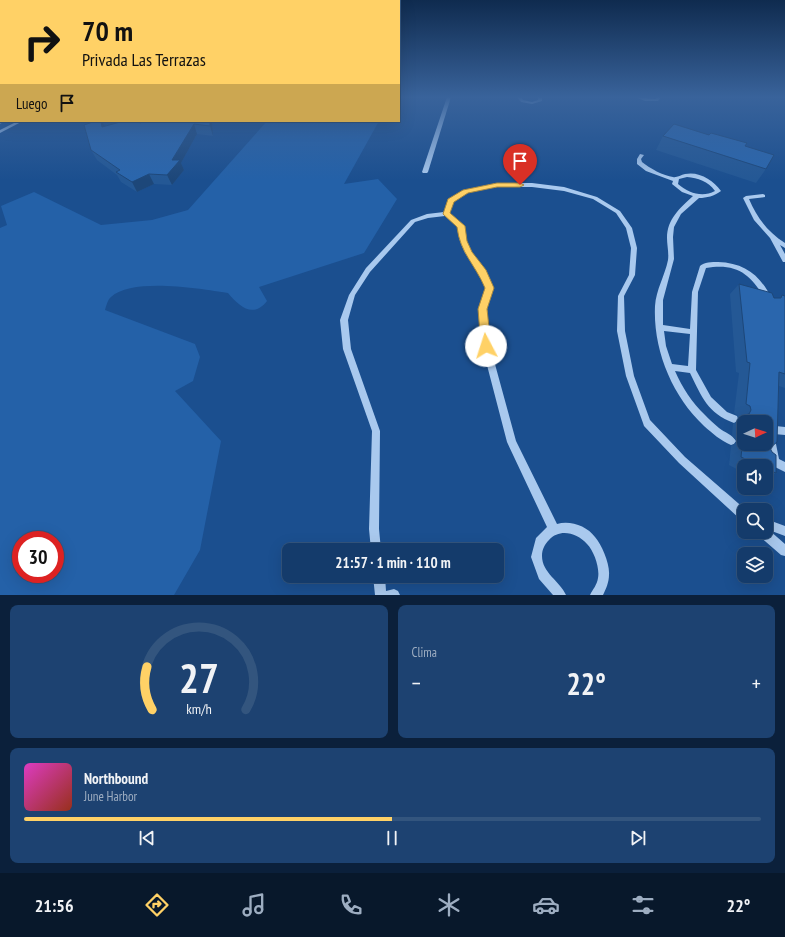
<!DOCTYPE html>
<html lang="es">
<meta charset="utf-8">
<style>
:root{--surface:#143b6b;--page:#1d4271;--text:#f1f3f6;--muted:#9dadc1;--line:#33557e;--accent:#ffd166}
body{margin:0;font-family:"PT Sans Narrow",sans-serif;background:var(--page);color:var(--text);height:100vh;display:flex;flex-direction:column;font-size:15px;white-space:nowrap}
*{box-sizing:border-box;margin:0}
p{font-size:13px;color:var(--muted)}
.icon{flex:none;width:22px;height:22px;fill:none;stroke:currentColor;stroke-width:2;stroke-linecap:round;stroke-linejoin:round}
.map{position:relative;height:595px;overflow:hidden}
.sheet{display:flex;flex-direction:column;gap:10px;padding:10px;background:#0b203b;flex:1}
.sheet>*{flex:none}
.hud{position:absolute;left:0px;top:0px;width:400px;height:122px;box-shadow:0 4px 16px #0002,0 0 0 1px var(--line);background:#ffd166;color:#111;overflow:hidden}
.needle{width:26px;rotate:86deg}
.tools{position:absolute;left:737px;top:415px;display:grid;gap:8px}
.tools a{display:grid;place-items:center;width:36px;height:36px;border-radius:8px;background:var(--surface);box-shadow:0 4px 16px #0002,0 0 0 1px var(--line);font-size:20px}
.speed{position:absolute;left:12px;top:531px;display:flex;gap:8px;font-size:20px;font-weight:700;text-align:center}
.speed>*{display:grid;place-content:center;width:52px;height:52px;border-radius:50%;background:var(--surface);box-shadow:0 4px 16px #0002,0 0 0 1px var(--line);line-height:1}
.speed .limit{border:6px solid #d22;background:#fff;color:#111}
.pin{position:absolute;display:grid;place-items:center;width:34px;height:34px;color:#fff;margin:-41px -17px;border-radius:50% 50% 50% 0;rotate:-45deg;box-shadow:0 0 4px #0007}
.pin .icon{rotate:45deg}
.me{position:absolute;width:44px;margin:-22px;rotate:355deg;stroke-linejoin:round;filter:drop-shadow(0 0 3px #0008)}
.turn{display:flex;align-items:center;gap:14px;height:84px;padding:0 16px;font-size:18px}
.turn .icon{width:52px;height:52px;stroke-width:2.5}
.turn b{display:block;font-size:28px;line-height:34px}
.then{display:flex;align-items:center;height:38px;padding:0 16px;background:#0003;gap:8px;font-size:15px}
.big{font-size:30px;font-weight:600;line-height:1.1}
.sheet .tile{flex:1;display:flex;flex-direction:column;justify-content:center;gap:6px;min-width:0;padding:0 14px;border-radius:8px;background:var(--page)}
.sheet .dial{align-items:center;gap:0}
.dial svg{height:104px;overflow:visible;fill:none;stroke:var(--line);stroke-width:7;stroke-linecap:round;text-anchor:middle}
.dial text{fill:var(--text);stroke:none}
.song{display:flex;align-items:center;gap:12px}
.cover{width:48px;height:48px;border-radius:6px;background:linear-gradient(135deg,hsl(310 70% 55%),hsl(10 70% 35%))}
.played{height:4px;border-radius:2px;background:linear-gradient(90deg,var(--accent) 50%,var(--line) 50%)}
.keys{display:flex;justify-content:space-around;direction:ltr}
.heat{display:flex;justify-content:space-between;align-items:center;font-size:22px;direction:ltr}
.sheet .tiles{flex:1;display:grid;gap:10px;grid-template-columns:1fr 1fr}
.tile:last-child{grid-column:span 2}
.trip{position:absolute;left:282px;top:543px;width:222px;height:40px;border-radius:8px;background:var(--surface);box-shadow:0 4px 16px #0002,0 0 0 1px var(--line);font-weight:600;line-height:40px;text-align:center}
.tab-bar{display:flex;height:64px;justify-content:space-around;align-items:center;background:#08182b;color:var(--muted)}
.tab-bar .icon{width:28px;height:28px}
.tab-bar .active{color:var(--accent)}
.tab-bar b{font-size:18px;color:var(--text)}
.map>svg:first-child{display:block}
.green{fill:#2461a8;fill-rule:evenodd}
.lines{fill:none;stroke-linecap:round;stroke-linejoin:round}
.minor{fill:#a9c9ee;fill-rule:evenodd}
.wall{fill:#245895;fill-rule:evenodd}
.shaded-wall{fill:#1d4779}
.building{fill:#2a66ad;stroke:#1d4779}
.route{fill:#ffd166;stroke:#a68842}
</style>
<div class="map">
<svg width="785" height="595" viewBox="0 0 785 595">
<rect width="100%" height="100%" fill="#1b4f8f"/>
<path class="green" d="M267,121H379L344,184L378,179L397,199L364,253L259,287L267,301C253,319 239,306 228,293C202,289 132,277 111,297C108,299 106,306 105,310L195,344L200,357L193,381L175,391L221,441L200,550L174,595H0V228L7,225L1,206L34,192L101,225L152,220L188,210ZM21,540H55V574H21Z"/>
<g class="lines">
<g class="minor">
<polygon points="447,97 451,97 428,172 427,173 423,173 422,172"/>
<polygon points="517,97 521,97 523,100 532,102 538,100 538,97 542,97 542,101 532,104 521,102"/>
<path d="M635,97C642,97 649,99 656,99L657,97H661L658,101H645Z"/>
<polygon points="1,120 1,121 5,121 0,124"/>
<polygon points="18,121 23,121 0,133 0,130"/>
<path d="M640,154L644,155L641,159L642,162C649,168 664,176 673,177C676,178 681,175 685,174C699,171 713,180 721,191C714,196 707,198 699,198L681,214L674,227L673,237L674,259L663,300V325L690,329L692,292L700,266C704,262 712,262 718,262C745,263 760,275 772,299L768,302L766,301C751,274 737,263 706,268L698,292L696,370L711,397L727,412L737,416L738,419L737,422L734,423C707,413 702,397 690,373L675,371C682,387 692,403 705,415C709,419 714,424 719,428C724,432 733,435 736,441L734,444L731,445C721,441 712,433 704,426C672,396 653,350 655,306C656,290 665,275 668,260C669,253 667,245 667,238C667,219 680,208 693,196L682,192L672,184L673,181L646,171L637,164V159ZM687,177C698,178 708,181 715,191C702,198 689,193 678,184L679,179ZM664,331L690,334L688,366L672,364L666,346Z"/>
<path d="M497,183H532L564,187L597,197L620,211L632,228L637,248L635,275L624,296L625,331L634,376L650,420L685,457L746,510H744V520L740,519L679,463L644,426L643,423L626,376L617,331L618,296L629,275L631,248L626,228L616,213L593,199L564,191L532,187H497L468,192L453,202L449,214L464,226L466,241L471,252L484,268L493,288L487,309L490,346L516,441L557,524C570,520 587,526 595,537C602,545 610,564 609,575C609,582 606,589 603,595H590C593,589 597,585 598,578C600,568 594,551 587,544C577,533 560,528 549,540C545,544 542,549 542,556C542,573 560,581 566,595H553L539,579L531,557L536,538L547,527L507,442L482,346L479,309L487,288L479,271L465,253L460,241L458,227L445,216L428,218L415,222L370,272L355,295L348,320L351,349L380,431L379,529L381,550H371L369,529L372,431L343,349L340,320L349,295L366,268L411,220L427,214L444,212L449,200L464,190Z"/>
<path d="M763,194L765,195V197L749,199C757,218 768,232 785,243V248L780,245L785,254V262H783L770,238L754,220L743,198L746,196Z"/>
<polygon points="766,425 785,427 785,435 774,434 779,459 785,462 785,472 767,463 765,460 767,457 769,456 766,437 769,434 766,433"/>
<polygon points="766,519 785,526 785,536 769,530 785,544 785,556 781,555 759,536 758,532 766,532"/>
<polygon points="373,576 385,576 386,591 394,589 398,591 400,595 375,595"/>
</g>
</g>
<g class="wall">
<polygon points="96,121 102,121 105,126 124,121 136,121 136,122 141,123 141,121 212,121 213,136 197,134 181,163 184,170 172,185 154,184 137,192 121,182 117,175 97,160 91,150"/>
<polygon points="709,135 747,143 745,146 766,169 756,183 656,150 663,136"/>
<path d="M739,284L774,298H780L782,295L785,296V388L779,386L770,448L776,473L766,479V466H744V473L729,465L731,446L737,442L732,435L733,424L739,419L738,416L734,413L739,373L736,372L730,294ZM744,422H766L744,444Z"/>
</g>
<g class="shaded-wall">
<polygon points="101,121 102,121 106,128 102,127"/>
<polygon points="210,121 212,121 213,136 210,126"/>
<polygon points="194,124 197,134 181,163 184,170 172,185 167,175 172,160"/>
<polygon points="149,174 154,184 137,192 132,182"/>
</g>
<g class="building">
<polygon points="96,121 101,121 102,127 124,121 134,121 141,123 141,121 210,121 210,126 194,124 172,160 180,160 167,175 149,174 132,182 116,172 120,170 91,150 84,125"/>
<polygon points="674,124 709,135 711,133 747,143 745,146 774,155 766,169 663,136"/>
<polygon points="739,284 772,293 774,298 781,298 782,295 785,296 785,374 779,372 777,442 770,448 772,452 776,455 776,473 766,469 766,466 760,466 741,457 743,438 744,437 744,444 766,444 766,422 744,422 745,415 749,414 751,410 750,406 746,404 750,363 747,362"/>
</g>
<linearGradient id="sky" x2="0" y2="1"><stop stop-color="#0f2b4f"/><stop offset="0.54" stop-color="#39639b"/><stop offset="1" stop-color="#39639b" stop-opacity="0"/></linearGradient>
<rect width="785" height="180" fill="url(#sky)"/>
<path class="route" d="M497,183H520L524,185L520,187H497L468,193L454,202L450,213L465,226L467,241L472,252L486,270L494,288L487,309L491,346L486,350L481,346L478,309L485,288C475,264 460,253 457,227L443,214L448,199L463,190Z"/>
</svg>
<div class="tools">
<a><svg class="needle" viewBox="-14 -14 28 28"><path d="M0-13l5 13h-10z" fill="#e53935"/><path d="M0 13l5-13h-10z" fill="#9dadc1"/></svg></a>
<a><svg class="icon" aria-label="sound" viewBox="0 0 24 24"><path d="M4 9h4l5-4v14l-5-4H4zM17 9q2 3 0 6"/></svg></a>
<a><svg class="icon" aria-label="search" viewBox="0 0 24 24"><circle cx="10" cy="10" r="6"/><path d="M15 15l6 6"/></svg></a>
<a><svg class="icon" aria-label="layers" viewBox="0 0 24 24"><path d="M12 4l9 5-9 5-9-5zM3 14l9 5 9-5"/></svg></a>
</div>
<div class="speed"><div class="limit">30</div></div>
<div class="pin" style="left:520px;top:185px;background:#d93025"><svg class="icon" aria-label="arrive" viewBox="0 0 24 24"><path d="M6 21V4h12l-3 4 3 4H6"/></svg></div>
<svg class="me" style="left:486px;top:346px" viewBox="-20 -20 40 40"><circle r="19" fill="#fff"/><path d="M0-13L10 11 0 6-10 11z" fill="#ffd166"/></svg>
<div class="trip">21:57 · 1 min · 110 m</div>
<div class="hud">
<div class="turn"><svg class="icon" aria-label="right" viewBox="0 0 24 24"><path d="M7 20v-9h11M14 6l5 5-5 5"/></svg><div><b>70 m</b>Privada Las Terrazas</div></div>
<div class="then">Luego<svg class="icon" aria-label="arrive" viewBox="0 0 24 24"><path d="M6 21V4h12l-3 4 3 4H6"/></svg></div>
</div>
</div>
<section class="sheet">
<div class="tiles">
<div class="tile dial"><svg viewBox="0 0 100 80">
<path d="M14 69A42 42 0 1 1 86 69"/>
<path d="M14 69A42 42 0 0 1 10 36" stroke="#ffd166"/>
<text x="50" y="56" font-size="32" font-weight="700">27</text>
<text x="50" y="72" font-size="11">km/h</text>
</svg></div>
<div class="tile"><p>Clima</p>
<div class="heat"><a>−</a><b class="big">22°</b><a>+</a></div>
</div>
<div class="tile">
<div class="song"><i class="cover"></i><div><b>Northbound</b><p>June Harbor</p></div></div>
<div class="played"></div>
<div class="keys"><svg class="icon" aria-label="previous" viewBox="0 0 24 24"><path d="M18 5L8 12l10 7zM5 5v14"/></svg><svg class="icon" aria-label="pause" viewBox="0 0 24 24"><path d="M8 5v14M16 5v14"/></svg><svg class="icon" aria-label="next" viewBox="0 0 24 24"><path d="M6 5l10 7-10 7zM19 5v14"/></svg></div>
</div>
</div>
</section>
<nav class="tab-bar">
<b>21:56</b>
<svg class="icon active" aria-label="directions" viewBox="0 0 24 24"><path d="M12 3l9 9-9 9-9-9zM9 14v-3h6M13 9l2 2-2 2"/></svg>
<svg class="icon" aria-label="music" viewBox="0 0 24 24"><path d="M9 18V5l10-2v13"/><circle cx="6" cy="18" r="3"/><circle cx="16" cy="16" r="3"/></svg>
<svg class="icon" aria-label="phone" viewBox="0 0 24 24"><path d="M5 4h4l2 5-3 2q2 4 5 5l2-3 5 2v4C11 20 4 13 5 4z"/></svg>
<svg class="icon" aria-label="climate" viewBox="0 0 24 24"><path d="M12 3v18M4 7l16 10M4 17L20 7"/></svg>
<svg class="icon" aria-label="car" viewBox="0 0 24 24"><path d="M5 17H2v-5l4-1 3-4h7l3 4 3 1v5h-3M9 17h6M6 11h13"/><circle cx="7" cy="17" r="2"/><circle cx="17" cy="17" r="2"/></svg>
<svg class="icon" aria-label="filters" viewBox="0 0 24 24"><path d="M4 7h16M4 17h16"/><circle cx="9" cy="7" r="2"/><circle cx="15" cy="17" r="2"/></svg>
<b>22°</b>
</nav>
